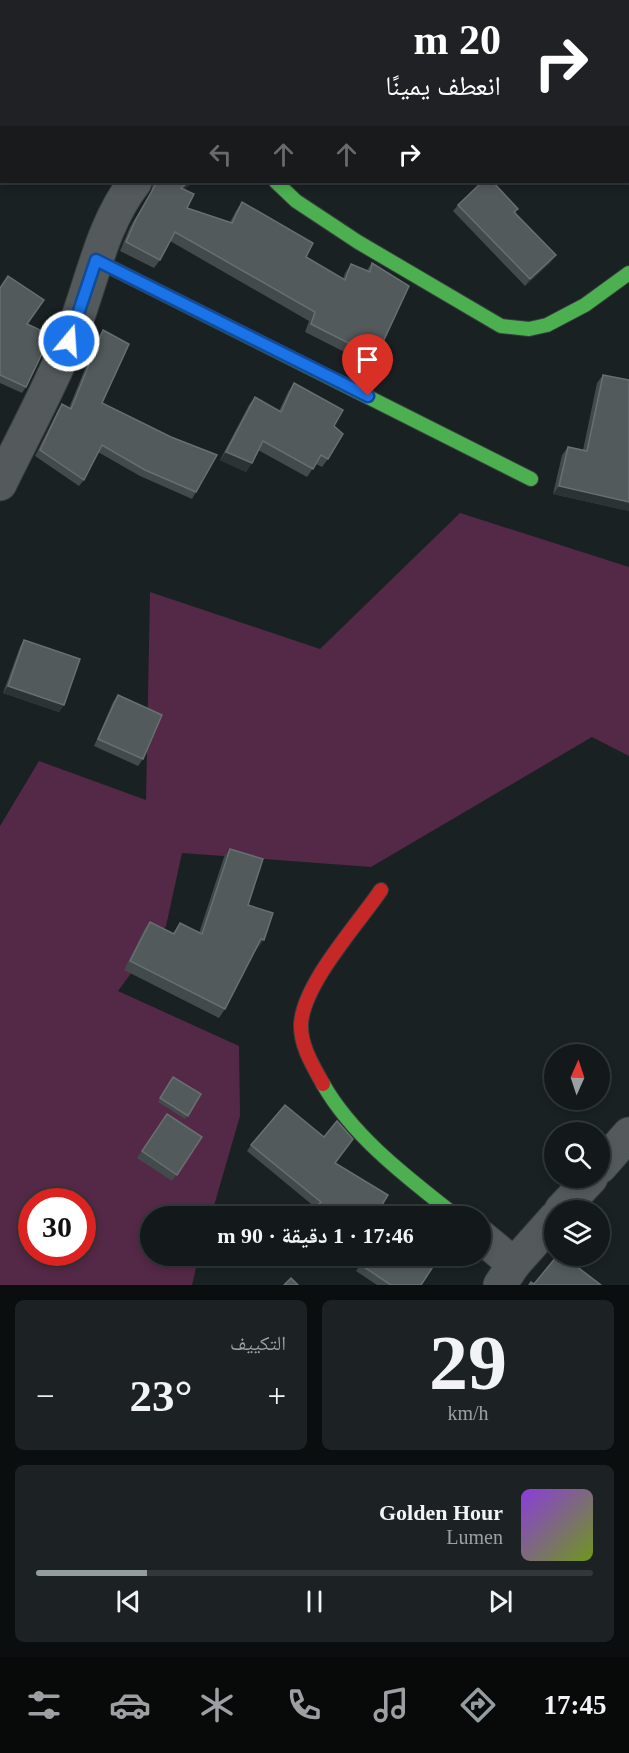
<!DOCTYPE html>
<html lang="ar">
<meta charset="utf-8">
<style>
:root{--surface:#13191a;--page:#1c2223;--text:#f1f3f6;--muted:#9da0a2;--line:#323839;--accent:#939c9e}
body{margin:0;font-family:"Times New Roman","Noto Naskh Arabic",serif;background:var(--page);color:var(--text);direction:rtl;height:100vh;display:flex;flex-direction:column;font-size:22px;white-space:nowrap}
*{box-sizing:border-box;margin:0}
p{font-size:20px;color:var(--muted)}
.icon{flex:none;width:33px;height:33px;fill:none;stroke:currentColor;stroke-width:2;stroke-linecap:round;stroke-linejoin:round}
.map{position:relative;height:1285px;overflow:hidden;direction:ltr}
.drawer{display:flex;flex-direction:column;gap:15px;padding:15px;background:#0a0e0e;flex:1}
.drawer>*{flex:none}
.top-card{position:absolute;left:0px;top:0px;width:630px;height:183px;box-shadow:0 3px 9px #0003,0 0 0 2px var(--line);direction:rtl;background:#202124;color:#fff;overflow:hidden}
.needle{width:39px;rotate:3deg}
.tools{position:absolute;left:544px;top:1044px;display:grid;gap:12px}
.tools a{display:grid;place-items:center;width:66px;height:66px;border-radius:50%;background:var(--surface);box-shadow:0 3px 9px #0003,0 0 0 2px var(--line);font-size:30px}
.speed{position:absolute;left:18px;top:1188px;display:flex;gap:12px;font-size:30px;font-weight:700;text-align:center}
.speed>*{display:grid;place-content:center;width:78px;height:78px;border-radius:50%;background:var(--surface);box-shadow:0 3px 9px #0003,0 0 0 2px var(--line);line-height:1}
.speed .limit{border:9px solid #d22;background:#fff;color:#111}
.pin{position:absolute;display:grid;place-items:center;width:51px;height:51px;color:#fff;margin:-62px -26px;border-radius:50% 50% 50% 0;rotate:-45deg;box-shadow:0 0 6px #0007}
.pin .icon{rotate:45deg}
.me{position:absolute;width:66px;margin:-33px;rotate:18deg;stroke-linejoin:round;filter:drop-shadow(0 0 4px #0008)}
.turn{display:flex;align-items:center;gap:21px;height:126px;padding:0 30px;font-size:27px}
.turn .icon{width:78px;height:78px;stroke-width:2.5}
.turn b{display:block;font-size:42px;line-height:51px}
.lanes{display:flex;align-items:center;height:57px;padding:0 30px;background:#0003;justify-content:center;gap:30px;direction:ltr}
.lanes .off{opacity:.35}
.big{font-size:45px;font-weight:700;line-height:1.1}
.drawer .widget{flex:1;display:flex;flex-direction:column;justify-content:center;gap:9px;min-width:0;padding:0 21px;border-radius:9px;background:var(--page)}
.drawer .dial{align-items:center;gap:0}
.dial b{font-size:78px;line-height:1}
.song{display:flex;align-items:center;gap:18px}
.cover{width:72px;height:72px;border-radius:9px;background:linear-gradient(135deg,hsl(270 70% 55%),hsl(80 70% 35%))}
.played{height:6px;border-radius:3px;background:linear-gradient(90deg,var(--accent) 20%,var(--line) 20%)}
.keys{display:flex;justify-content:space-around;direction:ltr}
.heat{display:flex;justify-content:space-between;align-items:center;font-size:33px;direction:ltr}
.drawer .tiles{flex:1;display:grid;gap:15px;grid-template-columns:1fr 1fr}
.widget:last-child{grid-column:span 2}
.trip{position:absolute;left:140px;top:1206px;width:351px;height:60px;border-radius:30px;background:var(--surface);box-shadow:0 3px 9px #0003,0 0 0 2px var(--line);font-weight:700;line-height:60px;text-align:center;direction:rtl}
.tabs{display:flex;height:96px;justify-content:space-around;align-items:center;background:#080a0a;color:var(--muted)}
.tabs .icon{width:42px;height:42px}
.tabs .current{color:var(--accent)}
.tabs b{font-size:27px;color:var(--text)}
.map>svg:first-child{display:block}
.green{fill:#542847;fill-rule:evenodd}
.lines{fill:none;stroke-linecap:round;stroke-linejoin:round}
.street-casing{stroke:#373c3e;stroke-width:35}
.fast-casing{stroke:#373c3e;stroke-width:16}
.jam-casing{stroke:#373c3e;stroke-width:16}
.street{stroke:#545a5c;stroke-width:33}
.fast{stroke:#4caf50;stroke-width:14}
.jam{stroke:#c62828;stroke-width:14}
.wall{fill:#434a4c}
.shaded-wall{fill:#2c3335}
.building{fill:#535a5c;stroke:#676f71;stroke-width:1.5}
.route-casing{stroke:#114b97;stroke-width:15}
.route{stroke:#1a73e8;stroke-width:10}
</style>
<div class="map">
<svg width="629" height="1285" viewBox="0 0 629 1285">
<rect width="100%" height="100%" fill="#192123"/>
<path class="green" d="M460,513L629,567V756L592,737L371,867L182,853L166,926L118,991L239,1046L240,1116L211,1216H150V1256H199L192,1285H0V826L39,761L146,800L150,592L320,649ZM32,1202H82V1252H32Z"/>
<g class="lines">
<defs>
<g id="street">
<path d="M0,484C23,437 48,391 68,343C91,290 99,228 135,182"/>
<polyline points="600,1167 629,1134"/>
<polyline points="561,1210 591,1178"/>
<polyline points="480,1236 514,1264 500,1285"/>
<polyline points="514,1264 555,1218"/>
</g>
<g id="fast">
<polyline points="276,182 296,201 358,242 501,326 529,329 547,325 585,305 629,273"/>
<polyline points="96,260 531,479"/>
<path d="M323,1084C353,1137 409,1179 456,1216"/>
</g>
<path id="jam" d="M323,1084C313,1066 300,1045 301,1024C303,984 358,924 381,890"/>
</defs>
<use href="#street" class="street-casing"/>
<use href="#fast" class="fast-casing"/>
<use href="#jam" class="jam-casing"/>
<use href="#street" class="street"/>
<use href="#fast" class="fast"/>
<use href="#jam" class="jam"/>
</g>
<g class="wall">
<polygon points="153,182 194,182 184,189 187,208 230,222 236,211 242,202 306,257 343,279 345,273 351,264 367,270 372,263 376,357 370,365 305,332 309,321 170,241 160,260 154,268 120,251 130,227 151,192"/>
<polygon points="458,205 518,209 515,212 551,262 525,286 453,211"/>
<polygon points="0,288 27,324 26,387 22,393 0,383"/>
<polygon points="103,330 102,403 196,492 192,499 140,476 98,452 84,480 79,486 35,456 58,410 62,404 69,408 98,337"/>
<polygon points="603,375 629,511 553,494 562,455 568,447 583,450 597,383"/>
<polygon points="294,383 334,426 328,459 322,467 316,464 307,477 258,450 246,472 220,460 249,405 255,397 279,411 288,392"/>
<polygon points="24,640 64,705 59,712 3,693 20,647"/>
<polygon points="118,695 143,759 138,766 94,746 113,702"/>
<polygon points="230,849 248,905 258,948 256,948 225,1009 219,1018 124,970 144,930 150,922 173,933 180,923 199,933 224,857"/>
<polygon points="173,1077 201,1094 185,1119 158,1102"/>
<polygon points="167,1114 202,1137 172,1181 137,1158"/>
<polygon points="251,1145 335,1163 377,1213 382,1216 324,1216 314,1211 316,1208 247,1151"/>
<polygon points="367,1256 421,1285 377,1285 356,1271"/>
</g>
<g class="shaded-wall">
<polygon points="189,182 194,182 175,196 181,188"/>
<polygon points="556,255 551,262 525,286 530,279"/>
<polygon points="226,452 252,463 246,472 220,460"/>
<polygon points="559,486 629,502 629,511 553,494"/>
<polygon points="8,686 64,705 59,712 3,693"/>
<polygon points="261,939 264,940 258,948 255,947"/>
</g>
<g class="building">
<polygon points="90,0 174,0 177,2 90,2"/>
<polygon points="0,156 2,157 2,170 0,173"/>
<polygon points="157,182 189,182 181,188 194,194 187,208 232,223 242,202 313,243 306,257 345,280 351,264 370,272 372,263 409,286 376,357 311,324 315,312 175,232 160,260 126,242 136,219"/>
<polygon points="482,182 493,182 518,209 514,212 556,255 530,279 458,205"/>
<polygon points="8,276 44,300 27,324 51,335 26,387 0,375 0,288"/>
<polygon points="103,330 129,344 102,403 171,437 217,455 196,492 145,470 102,445 84,480 40,450 62,404 71,409"/>
<polygon points="603,375 629,380 629,502 559,486 568,447 587,451"/>
<polygon points="294,383 343,410 334,426 343,434 328,459 321,455 313,469 263,441 252,463 226,452 255,397 281,412"/>
<polygon points="24,640 80,659 64,705 8,686"/>
<polygon points="118,695 162,715 143,759 98,739"/>
<polygon points="230,849 263,859 248,905 273,913 264,940 261,939 225,1009 130,961 150,922 174,934 180,923 202,934"/>
<polygon points="173,1077 201,1094 188,1116 160,1098"/>
<polygon points="285,1105 324,1137 337,1121 353,1139 335,1163 388,1195 377,1213 382,1216 340,1216 319,1204 321,1202 251,1145"/>
<polygon points="167,1114 202,1137 177,1175 142,1151"/>
<polygon points="367,1256 440,1256 421,1285 391,1285 361,1265"/>
<polygon points="557,1256 563,1256 601,1285 529,1285 531,1282 534,1284"/>
<polygon points="291,1278 298,1285 284,1285"/>
</g>
<g class="lines">
<defs>
<polyline id="route" points="69,341 96,260 368,396"/>
</defs>
<use href="#route" class="route-casing"/>
<use href="#route" class="route"/>
</g>
</svg>
<div class="tools">
<a><svg class="needle" viewBox="-14 -14 28 28"><path d="M0-13l5 13h-10z" fill="#e53935"/><path d="M0 13l5-13h-10z" fill="#9da0a2"/></svg></a>
<a><svg class="icon" aria-label="search" viewBox="0 0 24 24"><circle cx="10" cy="10" r="6"/><path d="M15 15l6 6"/></svg></a>
<a><svg class="icon" aria-label="layers" viewBox="0 0 24 24"><path d="M12 4l9 5-9 5-9-5zM3 14l9 5 9-5"/></svg></a>
</div>
<div class="speed"><div class="limit">30</div></div>
<div class="pin" style="left:368px;top:396px;background:#d93025"><svg class="icon" aria-label="arrive" viewBox="0 0 24 24"><path d="M6 21V4h12l-3 4 3 4H6"/></svg></div>
<svg class="me" style="left:69px;top:341px" viewBox="-20 -20 40 40"><circle r="17" fill="#1a73e8" stroke="#fff" stroke-width="3"/><path d="M0-11L8 9 0 5-8 9z" fill="#fff"/></svg>
<div class="trip">17:46 · 1 دقيقة · 90 m</div>
<div class="top-card">
<div class="turn"><svg class="icon" aria-label="right" viewBox="0 0 24 24"><path d="M7 20v-9h11M14 6l5 5-5 5"/></svg><div><b>20 m</b>انعطف يمينًا</div></div>
<div class="lanes"><svg class="icon off" aria-label="left" viewBox="0 0 24 24"><path d="M17 20v-9H6M10 6l-5 5 5 5"/></svg><svg class="icon off" aria-label="ahead" viewBox="0 0 24 24"><path d="M12 20V5M6 11l6-6 6 6"/></svg><svg class="icon off" aria-label="ahead" viewBox="0 0 24 24"><path d="M12 20V5M6 11l6-6 6 6"/></svg><svg class="icon" aria-label="right" viewBox="0 0 24 24"><path d="M7 20v-9h11M14 6l5 5-5 5"/></svg></div>
</div>
</div>
<section class="drawer">
<div class="tiles">
<div class="widget dial"><b>29</b><p>km/h</p></div>
<div class="widget"><p>التكييف</p>
<div class="heat"><a>−</a><b class="big">23°</b><a>+</a></div>
</div>
<div class="widget">
<div class="song"><i class="cover"></i><div><b>Golden Hour</b><p>Lumen</p></div></div>
<div class="played"></div>
<div class="keys"><svg class="icon" aria-label="previous" viewBox="0 0 24 24"><path d="M18 5L8 12l10 7zM5 5v14"/></svg><svg class="icon" aria-label="pause" viewBox="0 0 24 24"><path d="M8 5v14M16 5v14"/></svg><svg class="icon" aria-label="next" viewBox="0 0 24 24"><path d="M6 5l10 7-10 7zM19 5v14"/></svg></div>
</div>
</div>
</section>
<nav class="tabs">
<b>17:45</b>
<svg class="icon current" aria-label="directions" viewBox="0 0 24 24"><path d="M12 3l9 9-9 9-9-9zM9 14v-3h6M13 9l2 2-2 2"/></svg>
<svg class="icon" aria-label="music" viewBox="0 0 24 24"><path d="M9 18V5l10-2v13"/><circle cx="6" cy="18" r="3"/><circle cx="16" cy="16" r="3"/></svg>
<svg class="icon" aria-label="phone" viewBox="0 0 24 24"><path d="M5 4h4l2 5-3 2q2 4 5 5l2-3 5 2v4C11 20 4 13 5 4z"/></svg>
<svg class="icon" aria-label="climate" viewBox="0 0 24 24"><path d="M12 3v18M4 7l16 10M4 17L20 7"/></svg>
<svg class="icon" aria-label="car" viewBox="0 0 24 24"><path d="M5 17H2v-5l4-1 3-4h7l3 4 3 1v5h-3M9 17h6M6 11h13"/><circle cx="7" cy="17" r="2"/><circle cx="17" cy="17" r="2"/></svg>
<svg class="icon" aria-label="filters" viewBox="0 0 24 24"><path d="M4 7h16M4 17h16"/><circle cx="9" cy="7" r="2"/><circle cx="15" cy="17" r="2"/></svg>
</nav>
